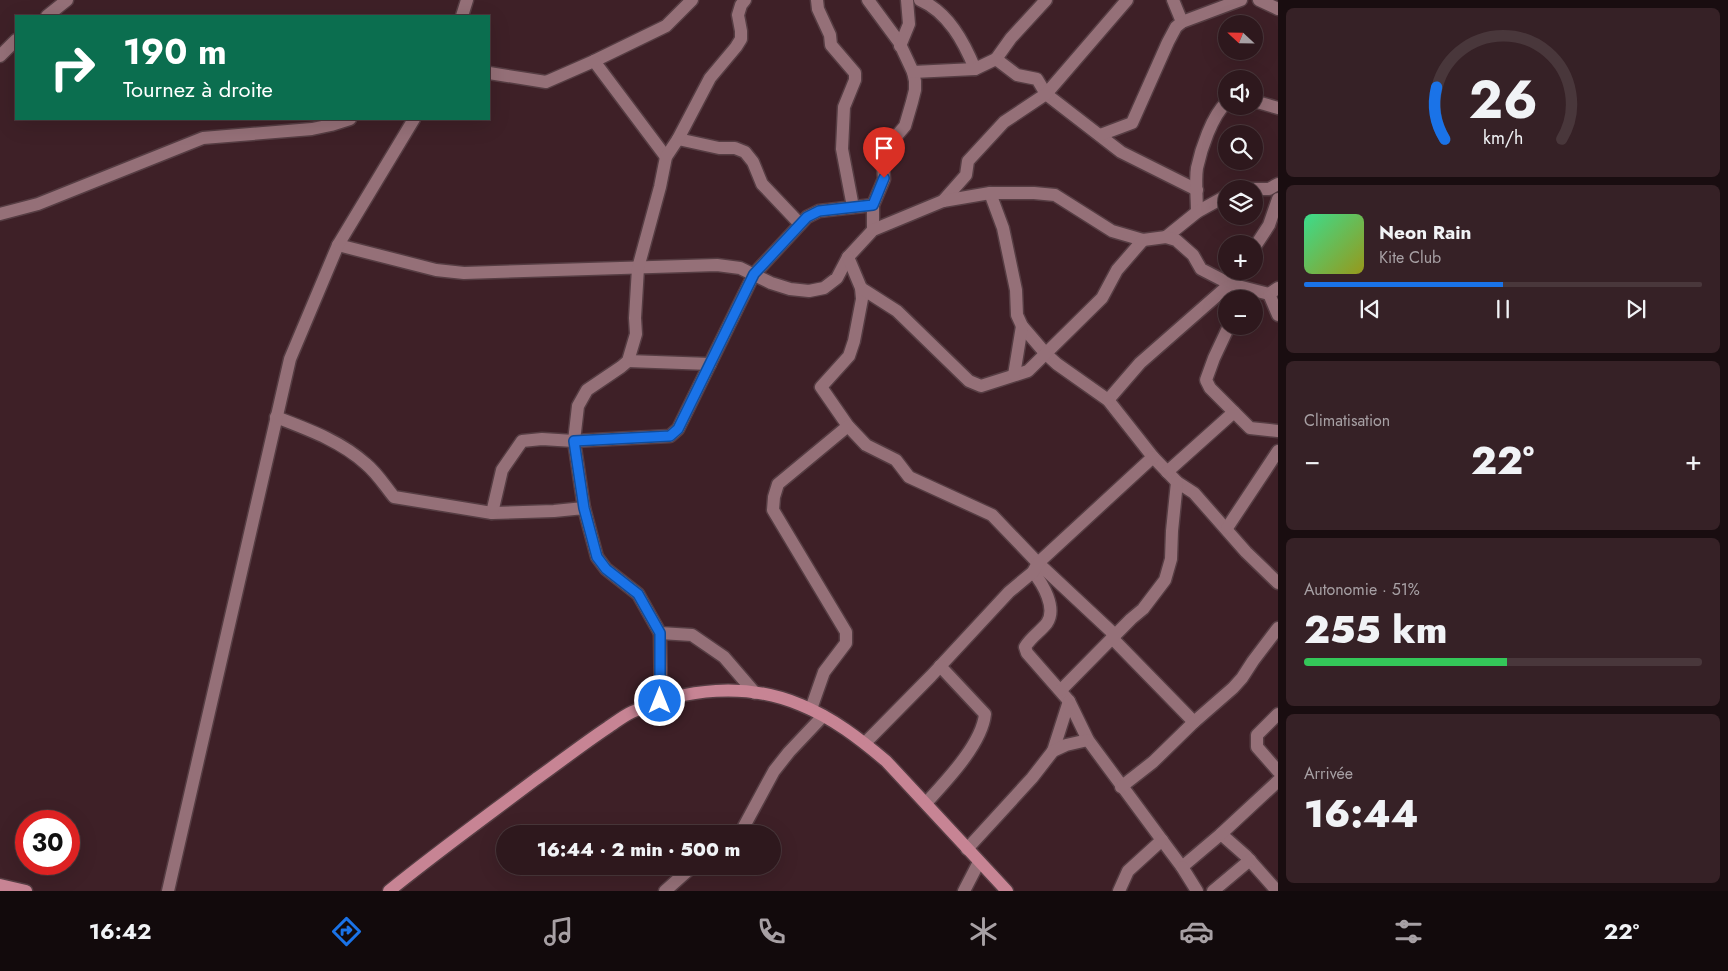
<!DOCTYPE html>
<html lang="fr">
<meta charset="utf-8">
<style>
:root{--surface:#2e181d;--page:#362126;--text:#f1f3f6;--muted:#a7a0a4;--line:#49373b;--accent:#1a73e8}
body{margin:0;font-family:Jost,sans-serif;background:var(--page);color:var(--text);height:100vh;display:flex;flex-direction:column;font-size:19px;white-space:nowrap}
*{box-sizing:border-box;margin:0}
p{font-size:16px;color:var(--muted)}
.icon{flex:none;width:28px;height:28px;fill:none;stroke:currentColor;stroke-width:2;stroke-linecap:round;stroke-linejoin:round}
.map{position:relative;flex:1;overflow:hidden}
.panel{display:flex;flex-direction:column;gap:8px;padding:8px;background:#190d10;width:450px}
.panel>*{flex:none}
.guide{position:absolute;left:15px;top:15px;width:475px;height:105px;border-radius:0px;box-shadow:0 5px 20px #0002,0 0 0 1px var(--line);background:#0b6e4f;color:#fff;overflow:hidden}
.needle{width:32px;rotate:292deg}
.fabs{position:absolute;left:1218px;top:15px;display:grid;gap:10px}
.fabs a{display:grid;place-items:center;width:45px;height:45px;border-radius:50%;background:var(--surface);box-shadow:0 5px 20px #0002,0 0 0 1px var(--line);font-size:25px}
.speed{position:absolute;left:15px;top:810px;display:flex;gap:10px;font-size:25px;font-weight:700;text-align:center}
.speed>*{display:grid;place-content:center;width:65px;height:65px;border-radius:50%;background:var(--surface);box-shadow:0 5px 20px #0002,0 0 0 1px var(--line);line-height:1}
.speed .limit{border:8px solid #d22;background:#fff;color:#111}
.pin{position:absolute;display:grid;place-items:center;width:42px;height:42px;color:#fff;margin:-51px -21px;border-radius:50% 50% 50% 0;rotate:-45deg;box-shadow:0 0 5px #0007}
.pin .icon{rotate:45deg}
.me{position:absolute;width:55px;margin:-28px;rotate:0deg;stroke-linejoin:round;filter:drop-shadow(0 0 4px #0008)}
.turn{display:flex;align-items:center;gap:18px;height:105px;padding:0 25px;font-size:22px}
.turn .icon{width:65px;height:65px;stroke-width:2.5}
.turn b{display:block;font-size:35px;line-height:42px}
.big{font-size:38px;font-weight:800;line-height:1.1}
.panel .card{flex:1;display:flex;flex-direction:column;justify-content:center;gap:8px;min-width:0;padding:0 18px;border-radius:8px;background:var(--page)}
.panel .dial{align-items:center;gap:0}
.dial svg{height:130px;overflow:visible;fill:none;stroke:var(--line);stroke-width:7;stroke-linecap:round;text-anchor:middle}
.dial text{fill:var(--text);stroke:none}
.song{display:flex;align-items:center;gap:15px}
.cover{width:60px;height:60px;border-radius:8px;background:linear-gradient(135deg,hsl(150 70% 55%),hsl(60 70% 35%))}
.played{height:5px;border-radius:2px;background:linear-gradient(90deg,var(--accent) 50%,var(--line) 50%)}
.keys{display:flex;justify-content:space-around;direction:ltr}
.heat{display:flex;justify-content:space-between;align-items:center;font-size:28px;direction:ltr}
.charge{height:8px;border-radius:4px;background:linear-gradient(90deg,#34c759 51%,var(--line) 0)}
.trip{position:absolute;left:496px;top:825px;width:285px;height:50px;border-radius:25px;background:var(--surface);box-shadow:0 5px 20px #0002,0 0 0 1px var(--line);font-weight:800;line-height:50px;text-align:center}
.tab-bar{display:flex;height:80px;justify-content:space-around;align-items:center;background:#120a0c;color:var(--muted)}
.tab-bar .icon{width:35px;height:35px}
.tab-bar .on{color:var(--accent)}
.tab-bar b{font-size:22px;color:var(--text)}
main{display:flex;flex:1;min-height:0}
.map>svg:first-child{display:block}
.lines{fill:none;stroke-linecap:round;stroke-linejoin:round}
.minor-casing{stroke:#563d43;stroke-width:15}
.major-casing{stroke:#563d43;stroke-width:15}
.minor{stroke:#957078;stroke-width:12}
.major{stroke:#c78494;stroke-width:12}
.route-casing{stroke:#114b97;stroke-width:12}
.route{stroke:#1a73e8;stroke-width:9}
</style>
<main>
<div class="map">
<svg width="1278" height="891" viewBox="0 0 1278 891">
<rect width="100%" height="100%" fill="#3e2027"/>
<g class="lines">
<defs>
<g id="minor">
<polyline points="817,0 818,9 830,35 831,45 855,73 855,80 844,107 842,149 853,207"/>
<polyline points="868,0 899,42 913,72 915,81 915,90 912,102 905,126 882,153 884,179 873,205 873,230"/>
<path d="M920,0C948,12 964,42 975,69"/>
<polyline points="1173,0 1182,22"/>
<polyline points="1259,0 1278,9"/>
<polyline points="47,16 67,0"/>
<polyline points="462,16 467,0"/>
<polyline points="900,46 909,24 907,0"/>
<polyline points="0,56 16,40"/>
<polyline points="996,59 1011,38 1046,0"/>
<polyline points="594,61 666,26 692,0"/>
<polyline points="913,72 975,69 996,59 1017,75 1037,79 1046,94 1121,152 1197,190"/>
<polyline points="489,73 546,82 594,61 666,157"/>
<polyline points="1254,101 1278,108"/>
<polyline points="1100,135 1132,123 1168,42 1176,27 1182,22 1241,0"/>
<polyline points="678,139 719,148 735,148 745,152 753,162 762,184 800,224"/>
<polyline points="1240,189 1269,189 1278,184"/>
<polyline points="990,193 1003,228 1016,290 1017,315 1022,326 1046,354 1057,364 1108,400 1153,457 1177,482 1194,493 1246,552 1278,583"/>
<polyline points="943,201 966,175 968,161 1004,122 1046,94 1127,0"/>
<path d="M1197,212C1197,198 1195,181 1197,168C1201,149 1212,116 1226,103"/>
<polyline points="0,214 38,204 203,138 312,129 331,125 350,119"/>
<polyline points="1166,237 1197,212 1226,196"/>
<polyline points="338,245 436,270 464,273 717,265 740,268 771,283 790,289 809,291 824,288 837,278 848,257 873,230 943,201 990,193 1034,193 1055,195 1112,231 1143,240 1166,237 1176,240 1193,255 1201,269 1230,284 1269,294 1278,288"/>
<polyline points="1254,248 1269,225 1278,199"/>
<polyline points="848,257 861,288 862,299 854,341 849,356 821,387 848,426 866,445 896,460 909,477 992,515 1038,563 1115,635"/>
<polyline points="861,288 897,311 969,381 981,386 1028,371 1102,298 1117,270 1143,240"/>
<polyline points="1269,294 1278,315"/>
<polyline points="1229,326 1214,358 1206,380 1210,388 1234,412"/>
<polyline points="628,361 710,364"/>
<polyline points="1014,375 1022,326"/>
<polyline points="1108,400 1140,363 1230,284 1239,271"/>
<path d="M276,417C307,429 341,441 366,464C377,473 385,486 394,497L492,513L554,511L584,508L597,557L606,569L638,594L660,633L692,635L724,657L755,693"/>
<polyline points="1167,472 1234,412 1250,428 1278,431"/>
<polyline points="584,508 574,441 670,436 678,429 754,274 807,217 819,211 873,205"/>
<polyline points="492,513 502,470 522,441 542,439 574,441 578,406 587,390 621,367 628,361 636,334 635,318 638,268 660,187 666,157 678,139 710,78 736,47 741,39 741,31 738,15 741,5 745,0"/>
<polyline points="1227,528 1278,451"/>
<path d="M1033,572C1043,584 1057,608 1047,623C1040,632 1031,637 1025,647L1027,653L1069,701L1088,740L1170,851L1182,867L1221,834L1246,856L1277,891"/>
<polyline points="660,633 661,701"/>
<polyline points="1112,638 1194,722"/>
<polyline points="1061,690 1131,619 1143,609 1165,580 1171,559 1172,531 1177,482"/>
<polyline points="811,709 824,672 846,643 846,632 773,510 774,497 778,484 848,426"/>
<polyline points="1278,714 1257,735 1257,747 1278,771"/>
<polyline points="865,743 931,676 1009,592 1033,572 1038,563 1153,457"/>
<polyline points="1053,751 1069,701"/>
<polyline points="1121,787 1153,762 1194,722 1233,688 1242,678 1253,661 1278,628"/>
<path d="M926,803C946,781 982,744 985,714L940,666"/>
<polyline points="737,834 741,832 774,771 789,752 823,716"/>
<polyline points="1221,834 1278,781"/>
<polyline points="967,849 1032,778 1053,751 1066,745 1088,740"/>
<polyline points="1182,867 1197,891"/>
<polyline points="168,891 290,359 338,245 414,119"/>
<polyline points="665,891 693,866"/>
<polyline points="964,891 979,862"/>
<polyline points="1119,891 1128,871 1162,840"/>
<polyline points="1213,891 1250,860"/>
</g>
<g id="major">
<polyline points="0,885 26,891"/>
<path d="M389,891C437,852 487,816 536,779C560,762 583,744 607,728C615,723 623,716 632,712C685,688 747,682 801,705C833,718 860,739 886,761L1007,891"/>
</g>
</defs>
<use href="#minor" class="minor-casing"/>
<use href="#major" class="major-casing"/>
<use href="#minor" class="minor"/>
<use href="#major" class="major"/>
</g>
<g class="lines">
<defs>
<polyline id="route" points="660,701 660,633 638,594 606,569 597,557 584,508 574,441 670,436 678,429 754,274 807,217 819,211 873,205 884,178"/>
</defs>
<use href="#route" class="route-casing"/>
<use href="#route" class="route"/>
</g>
</svg>
<div class="fabs">
<a><svg class="needle" viewBox="-14 -14 28 28"><path d="M0-13l5 13h-10z" fill="#e53935"/><path d="M0 13l5-13h-10z" fill="#a7a0a4"/></svg></a>
<a><svg class="icon" aria-label="sound" viewBox="0 0 24 24"><path d="M4 9h4l5-4v14l-5-4H4zM17 9q2 3 0 6"/></svg></a>
<a><svg class="icon" aria-label="search" viewBox="0 0 24 24"><circle cx="10" cy="10" r="6"/><path d="M15 15l6 6"/></svg></a>
<a><svg class="icon" aria-label="layers" viewBox="0 0 24 24"><path d="M12 4l9 5-9 5-9-5zM3 14l9 5 9-5"/></svg></a>
<a>+</a>
<a>−</a>
</div>
<div class="speed"><div class="limit">30</div></div>
<div class="pin" style="left:884px;top:178px;background:#d93025"><svg class="icon" aria-label="arrive" viewBox="0 0 24 24"><path d="M6 21V4h12l-3 4 3 4H6"/></svg></div>
<svg class="me" style="left:660px;top:701px" viewBox="-20 -20 40 40"><circle r="17" fill="#1a73e8" stroke="#fff" stroke-width="3"/><path d="M0-11L8 9 0 5-8 9z" fill="#fff"/></svg>
<div class="trip">16:44 · 2 min · 500 m</div>
<div class="guide">
<div class="turn"><svg class="icon" aria-label="right" viewBox="0 0 24 24"><path d="M7 20v-9h11M14 6l5 5-5 5"/></svg><div><b>190 m</b>Tournez à droite</div></div>
</div>
</div>
<section class="panel">
<div class="card dial"><svg viewBox="0 0 100 80">
<path d="M14 69A42 42 0 1 1 86 69"/>
<path d="M14 69A42 42 0 0 1 9 37" stroke="#1a73e8"/>
<text x="50" y="56" font-size="32" font-weight="700">26</text>
<text x="50" y="72" font-size="11">km/h</text>
</svg></div>
<div class="card">
<div class="song"><i class="cover"></i><div><b>Neon Rain</b><p>Kite Club</p></div></div>
<div class="played"></div>
<div class="keys"><svg class="icon" aria-label="previous" viewBox="0 0 24 24"><path d="M18 5L8 12l10 7zM5 5v14"/></svg><svg class="icon" aria-label="pause" viewBox="0 0 24 24"><path d="M8 5v14M16 5v14"/></svg><svg class="icon" aria-label="next" viewBox="0 0 24 24"><path d="M6 5l10 7-10 7zM19 5v14"/></svg></div>
</div>
<div class="card"><p>Climatisation</p>
<div class="heat"><a>−</a><b class="big">22°</b><a>+</a></div>
</div>
<div class="card"><p>Autonomie · 51%</p><b class="big">255 km</b><div class="charge"></div></div>
<div class="card"><p>Arrivée</p><b class="big">16:44</b></div>
</section>
</main>
<nav class="tab-bar">
<b>16:42</b>
<svg class="icon on" aria-label="directions" viewBox="0 0 24 24"><path d="M12 3l9 9-9 9-9-9zM9 14v-3h6M13 9l2 2-2 2"/></svg>
<svg class="icon" aria-label="music" viewBox="0 0 24 24"><path d="M9 18V5l10-2v13"/><circle cx="6" cy="18" r="3"/><circle cx="16" cy="16" r="3"/></svg>
<svg class="icon" aria-label="phone" viewBox="0 0 24 24"><path d="M5 4h4l2 5-3 2q2 4 5 5l2-3 5 2v4C11 20 4 13 5 4z"/></svg>
<svg class="icon" aria-label="climate" viewBox="0 0 24 24"><path d="M12 3v18M4 7l16 10M4 17L20 7"/></svg>
<svg class="icon" aria-label="car" viewBox="0 0 24 24"><path d="M5 17H2v-5l4-1 3-4h7l3 4 3 1v5h-3M9 17h6M6 11h13"/><circle cx="7" cy="17" r="2"/><circle cx="17" cy="17" r="2"/></svg>
<svg class="icon" aria-label="filters" viewBox="0 0 24 24"><path d="M4 7h16M4 17h16"/><circle cx="9" cy="7" r="2"/><circle cx="15" cy="17" r="2"/></svg>
<b>22°</b>
</nav>
